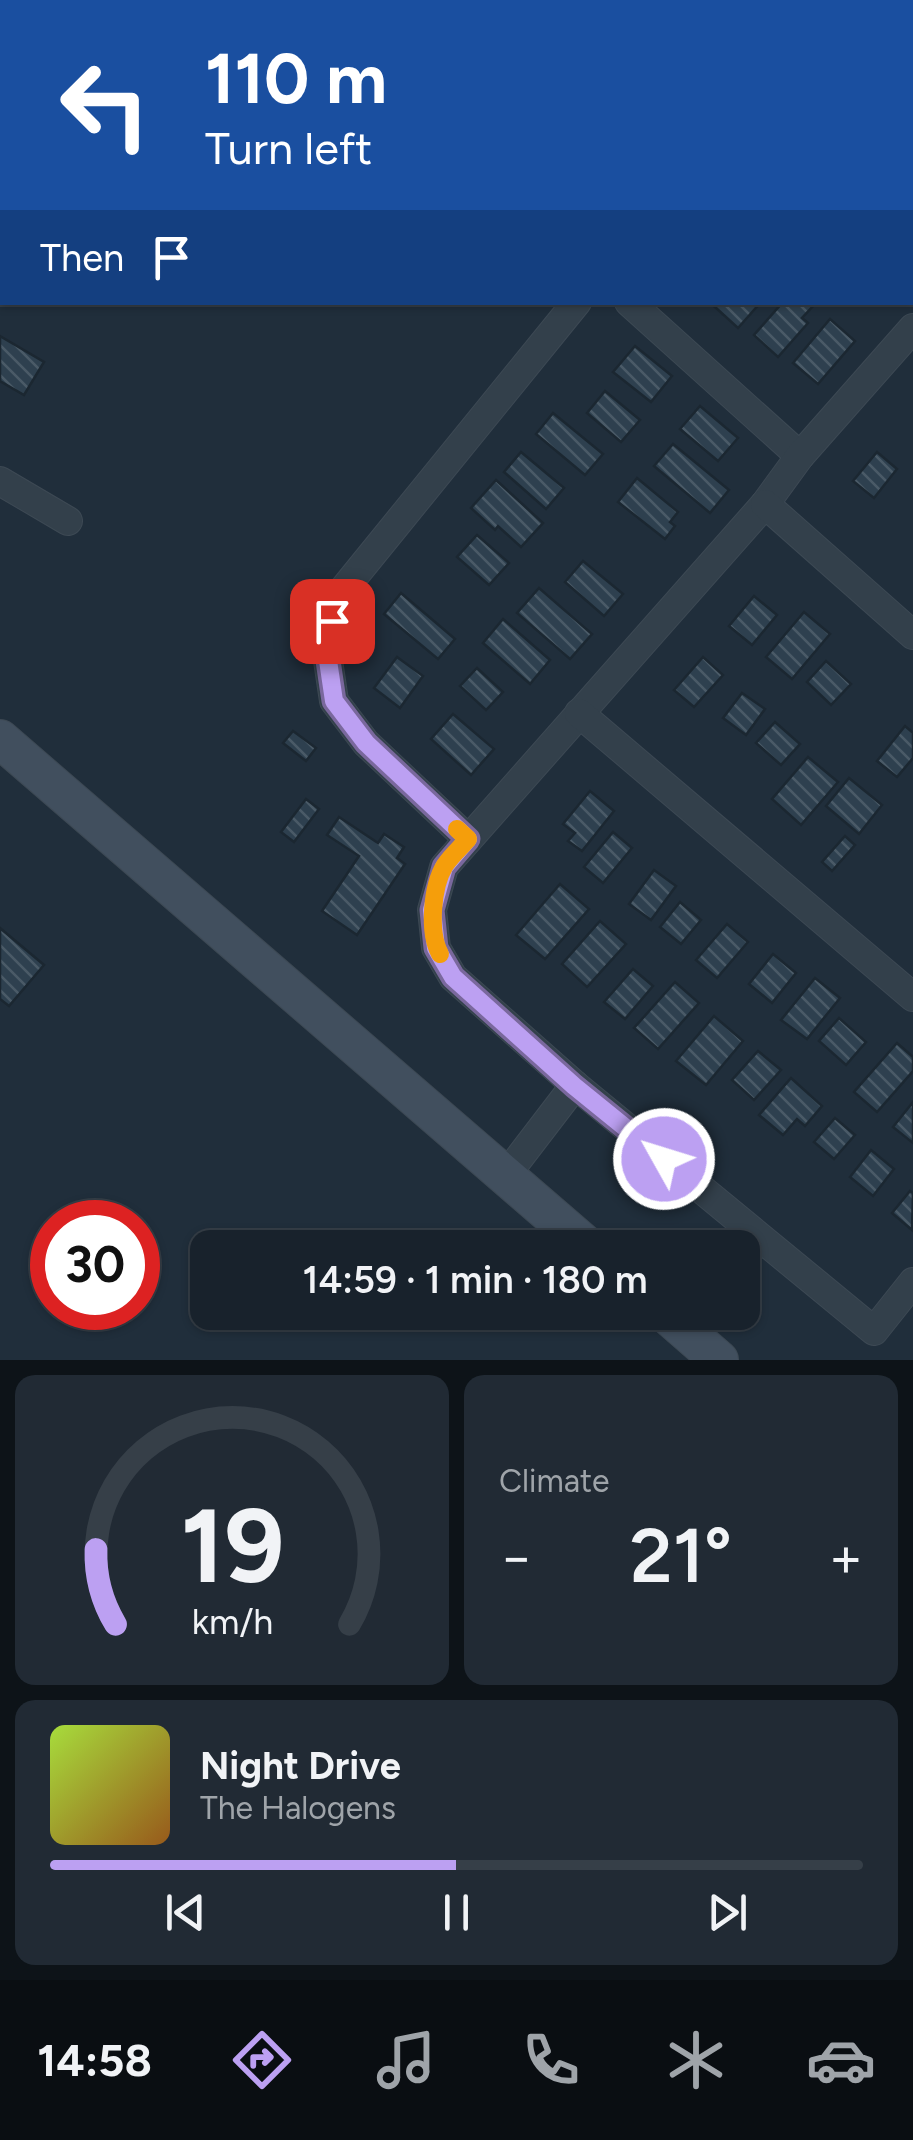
<!DOCTYPE html>
<meta charset="utf-8">
<style>
:root{--surface:#18222c;--page:#212a34;--text:#f1f3f6;--muted:#9fa4a9;--line:#363f48;--accent:#bca0f2}
body{margin:0;font-family:Figtree,sans-serif;background:var(--page);color:var(--text);height:100vh;display:flex;flex-direction:column;font-size:38px;white-space:nowrap}
*{box-sizing:border-box;margin:0}
p{font-size:32px;color:var(--muted)}
.icon{flex:none;width:55px;height:55px;fill:none;stroke:currentColor;stroke-width:2;stroke-linecap:round;stroke-linejoin:round}
.map{position:relative;height:1360px;overflow:hidden}
.panel{display:flex;flex-direction:column;gap:15px;padding:15px;background:#0d1318;flex:1}
.panel>*{flex:none}
.guide{position:absolute;left:0px;top:0px;width:915px;height:305px;box-shadow:0 2px 8px #0004,0 0 0 2px var(--line);background:#1a4fa0;color:#fff;overflow:hidden}
.speed{position:absolute;left:30px;top:1200px;display:flex;gap:20px;font-size:50px;font-weight:700;text-align:center}
.speed>*{display:grid;place-content:center;width:130px;height:130px;border-radius:50%;background:var(--surface);box-shadow:0 2px 8px #0004,0 0 0 2px var(--line);line-height:1}
.speed .limit{border:15px solid #d22;background:#fff;color:#111}
.pin{position:absolute;display:grid;place-items:center;width:85px;height:85px;color:#fff;margin:-42px;border-radius:20px;box-shadow:0 5px 15px #0006}
.me{position:absolute;width:110px;margin:-55px;rotate:309deg;stroke-linejoin:round;filter:drop-shadow(0 0 8px #0008)}
.turn{display:flex;align-items:center;gap:35px;height:210px;padding:0 40px;font-size:45px}
.turn .icon{width:130px;height:130px;stroke-width:2.5}
.turn b{display:block;font-size:70px;line-height:85px}
.then{display:flex;align-items:center;height:95px;padding:0 40px;background:#0003;gap:20px;font-size:38px}
.big{font-size:75px;font-weight:600;line-height:1.1}
.panel .tile{flex:1;display:flex;flex-direction:column;justify-content:center;gap:15px;min-width:0;padding:0 35px;border-radius:20px;background:var(--page)}
.panel .dial{align-items:center;gap:0}
.dial svg{height:260px;overflow:visible;fill:none;stroke:var(--line);stroke-width:7;stroke-linecap:round;text-anchor:middle}
.dial text{fill:var(--text);stroke:none}
.song{display:flex;align-items:center;gap:30px}
.cover{width:120px;height:120px;border-radius:15px;background:linear-gradient(135deg,hsl(80 70% 55%),hsl(30 70% 35%))}
.played{height:10px;border-radius:5px;background:linear-gradient(90deg,var(--accent) 50%,var(--line) 50%)}
.keys{display:flex;justify-content:space-around;direction:ltr}
.heat{display:flex;justify-content:space-between;align-items:center;font-size:55px;direction:ltr}
.panel .tiles{flex:1;display:grid;gap:15px;grid-template-columns:1fr 1fr}
.tile:last-child{grid-column:span 2}
.trip{position:absolute;left:190px;top:1230px;width:570px;height:100px;border-radius:20px;background:var(--surface);box-shadow:0 2px 8px #0004,0 0 0 2px var(--line);font-weight:600;line-height:100px;text-align:center}
.tab-bar{display:flex;height:160px;justify-content:space-around;align-items:center;background:#0a0e12;color:var(--muted)}
.tab-bar .icon{width:70px;height:70px}
.tab-bar .on{color:var(--accent)}
.tab-bar b{font-size:45px;color:var(--text)}
.map>svg:first-child{display:block}
.building{fill:url(#building-back-hatch);stroke:#1b2731;stroke-width:2.5}
.lines{fill:none;stroke-linecap:round;stroke-linejoin:round}
.street-casing{stroke:#3d4954;stroke-width:30}
.secondary-casing{stroke:#3d4954;stroke-width:40}
.street{stroke:#33404b;stroke-width:28}
.secondary{stroke:#414f5e;stroke-width:38}
.route-casing{stroke:#7a689d;stroke-width:25}
.route{stroke:#bca0f2;stroke-width:18}
.slow{stroke:#f59e0b;stroke-width:18}
</style>
<div class="map">
<svg width="913" height="1360" viewBox="0 0 913 1360">
<defs>
<pattern id="building-back-hatch" width="6" height="6" patternUnits="userSpaceOnUse" patternTransform="scale(2.5)"><rect width="6" height="6" fill="#2e404f"/><path d="M-1 5l2 2M0 0l6 6M5-1l2 2" fill="none" stroke="#4a5a67"/></pattern>
</defs>
<rect width="100%" height="100%" fill="#202e3b"/>
<g class="building">
<polygon points="719,302 761,302 738,328 715,307"/>
<polygon points="783,302 811,302 814,305 802,318 808,323 778,357 754,335"/>
<polygon points="830,319 855,341 818,384 793,363"/>
<polygon points="0,336 44,362 24,395 0,381"/>
<polygon points="635,346 672,376 651,402 613,372"/>
<polygon points="605,391 640,420 621,442 587,413"/>
<polygon points="700,406 738,438 718,461 680,429"/>
<polygon points="553,413 603,454 585,475 536,434"/>
<polygon points="673,444 729,490 710,513 654,466"/>
<polygon points="521,452 564,488 546,509 504,472"/>
<polygon points="877,452 897,469 874,498 853,481"/>
<polygon points="637,478 678,512 670,522 675,526 665,539 618,502"/>
<polygon points="496,480 543,523 521,547 498,526 495,530 471,508"/>
<polygon points="477,535 509,563 489,585 457,557"/>
<polygon points="583,561 623,594 604,616 565,582"/>
<polygon points="539,588 592,634 570,659 517,613"/>
<polygon points="401,593 455,639 438,659 384,614"/>
<polygon points="754,596 777,615 752,645 729,626"/>
<polygon points="804,612 830,634 792,679 766,657"/>
<polygon points="503,619 550,660 530,684 483,643"/>
<polygon points="397,657 423,676 400,708 374,688"/>
<polygon points="703,657 723,675 694,707 674,690"/>
<polygon points="826,661 851,684 831,705 807,682"/>
<polygon points="477,668 503,692 486,710 460,686"/>
<polygon points="742,693 765,709 746,735 723,718"/>
<polygon points="453,714 494,749 471,775 431,739"/>
<polygon points="775,722 800,744 781,765 756,743"/>
<polygon points="905,726 913,733 913,758 897,777 877,761"/>
<polygon points="293,731 316,748 306,761 283,743"/>
<polygon points="808,757 838,782 801,825 772,799"/>
<polygon points="849,778 882,805 859,834 826,806"/>
<polygon points="590,791 614,811 582,851 568,841 575,833 563,824"/>
<polygon points="306,799 319,809 294,842 281,832"/>
<polygon points="339,817 378,843 384,834 404,847 397,858 405,864 357,935 322,911 359,856 327,835"/>
<polygon points="613,832 632,848 603,883 584,867"/>
<polygon points="845,836 855,845 832,871 822,862"/>
<polygon points="654,870 676,886 651,920 629,904"/>
<polygon points="560,884 589,909 545,959 516,935"/>
<polygon points="680,902 701,920 681,944 660,927"/>
<polygon points="600,921 626,944 587,987 562,964"/>
<polygon points="727,924 748,942 717,978 696,960"/>
<polygon points="0,928 44,965 9,1006 0,999"/>
<polygon points="773,954 796,973 772,1003 749,984"/>
<polygon points="633,969 653,986 625,1019 604,1002"/>
<polygon points="815,978 840,998 807,1039 781,1020"/>
<polygon points="675,982 699,1003 658,1049 634,1028"/>
<polygon points="714,1016 743,1041 706,1085 676,1061"/>
<polygon points="839,1018 866,1042 846,1065 819,1041"/>
<polygon points="897,1043 913,1057 913,1071 877,1112 854,1092"/>
<polygon points="758,1051 781,1070 754,1100 732,1080"/>
<polygon points="791,1078 822,1106 805,1126 797,1119 783,1135 759,1115"/>
<polygon points="913,1102 913,1143 893,1127"/>
<polygon points="835,1118 855,1135 834,1159 814,1142"/>
<polygon points="871,1150 894,1169 873,1196 850,1177"/>
<polygon points="910,1191 913,1193 912,1230 892,1213"/>
</g>
<g class="lines">
<defs>
<g id="street">
<polyline points="687,0 690,2"/>
<polyline points="406,2 406,0"/>
<polyline points="0,40 2,41"/>
<polyline points="912,199 913,200"/>
<polyline points="629,302 800,456"/>
<polyline points="913,328 800,456 765,504 444,867 432,910 436,948 453,977 575,1085 874,1331 913,1282"/>
<polyline points="0,481 68,521"/>
<polyline points="765,504 913,635"/>
<polyline points="579,713 913,997"/>
<polyline points="468,839 366,743 334,701 326,647 339,595 577,302"/>
<polyline points="506,1175 575,1085"/>
</g>
<g id="secondary">
<polyline points="0,739 589,1248"/>
<polyline points="664,1312 719,1360"/>
</g>
</defs>
<use href="#street" class="street-casing"/>
<use href="#secondary" class="secondary-casing"/>
<use href="#street" class="street"/>
<use href="#secondary" class="secondary"/>
</g>
<g class="lines">
<defs>
<polyline id="route" points="332,621 326,647 334,701 366,743 468,839 444,867 432,910 436,948 453,977 574,1086 664,1159"/>
</defs>
<use href="#route" class="route-casing"/>
<use href="#route" class="route"/>
<path class="slow" d="M440,954C428,932 432,886 445,865C451,856 461,847 468,839L457,829"/>
</g>
</svg>
<div class="speed"><div class="limit">30</div></div>
<div class="pin" style="left:332px;top:621px;background:#d93025"><svg class="icon" aria-label="arrive" viewBox="0 0 24 24"><path d="M6 21V4h12l-3 4 3 4H6"/></svg></div>
<svg class="me" style="left:664px;top:1159px" viewBox="-20 -20 40 40"><circle r="17" fill="#bca0f2" stroke="#fff" stroke-width="3"/><path d="M0-11L8 9 0 5-8 9z" fill="#fff"/></svg>
<div class="trip">14:59 · 1 min · 180 m</div>
<div class="guide">
<div class="turn"><svg class="icon" aria-label="left" viewBox="0 0 24 24"><path d="M17 20v-9H6M10 6l-5 5 5 5"/></svg><div><b>110 m</b>Turn left</div></div>
<div class="then">Then<svg class="icon" aria-label="arrive" viewBox="0 0 24 24"><path d="M6 21V4h12l-3 4 3 4H6"/></svg></div>
</div>
</div>
<section class="panel">
<div class="tiles">
<div class="tile dial"><svg viewBox="0 0 100 80">
<path d="M14 69A42 42 0 1 1 86 69"/>
<path d="M14 69A42 42 0 0 1 8 46" stroke="#bca0f2"/>
<text x="50" y="56" font-size="32" font-weight="700">19</text>
<text x="50" y="72" font-size="11">km/h</text>
</svg></div>
<div class="tile"><p>Climate</p>
<div class="heat"><a>−</a><b class="big">21°</b><a>+</a></div>
</div>
<div class="tile">
<div class="song"><i class="cover"></i><div><b>Night Drive</b><p>The Halogens</p></div></div>
<div class="played"></div>
<div class="keys"><svg class="icon" aria-label="previous" viewBox="0 0 24 24"><path d="M18 5L8 12l10 7zM5 5v14"/></svg><svg class="icon" aria-label="pause" viewBox="0 0 24 24"><path d="M8 5v14M16 5v14"/></svg><svg class="icon" aria-label="next" viewBox="0 0 24 24"><path d="M6 5l10 7-10 7zM19 5v14"/></svg></div>
</div>
</div>
</section>
<nav class="tab-bar">
<b>14:58</b>
<svg class="icon on" aria-label="directions" viewBox="0 0 24 24"><path d="M12 3l9 9-9 9-9-9zM9 14v-3h6M13 9l2 2-2 2"/></svg>
<svg class="icon" aria-label="music" viewBox="0 0 24 24"><path d="M9 18V5l10-2v13"/><circle cx="6" cy="18" r="3"/><circle cx="16" cy="16" r="3"/></svg>
<svg class="icon" aria-label="phone" viewBox="0 0 24 24"><path d="M5 4h4l2 5-3 2q2 4 5 5l2-3 5 2v4C11 20 4 13 5 4z"/></svg>
<svg class="icon" aria-label="climate" viewBox="0 0 24 24"><path d="M12 3v18M4 7l16 10M4 17L20 7"/></svg>
<svg class="icon" aria-label="car" viewBox="0 0 24 24"><path d="M5 17H2v-5l4-1 3-4h7l3 4 3 1v5h-3M9 17h6M6 11h13"/><circle cx="7" cy="17" r="2"/><circle cx="17" cy="17" r="2"/></svg>
</nav>
